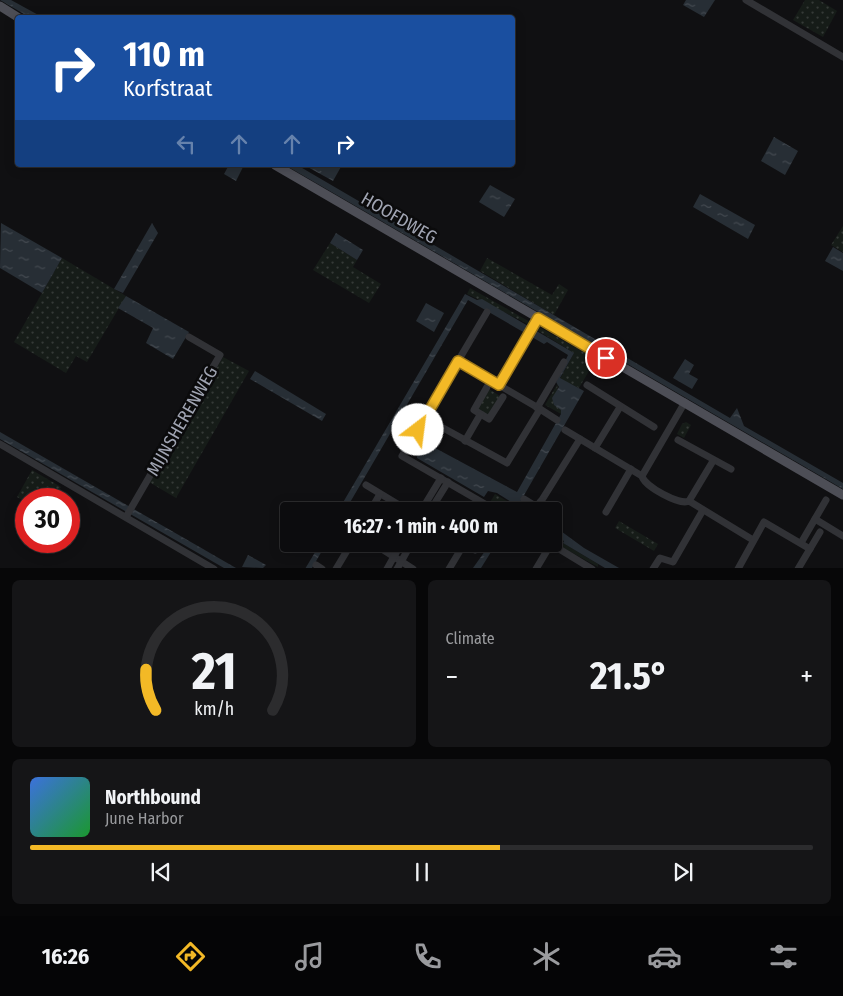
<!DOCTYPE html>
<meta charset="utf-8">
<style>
:root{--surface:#0c0c0e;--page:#151517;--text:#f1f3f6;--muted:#9a9b9e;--line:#2c2c2e;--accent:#f3b926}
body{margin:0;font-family:"Fira Sans Condensed",sans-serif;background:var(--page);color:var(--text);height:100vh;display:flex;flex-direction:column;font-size:19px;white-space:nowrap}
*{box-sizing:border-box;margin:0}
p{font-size:16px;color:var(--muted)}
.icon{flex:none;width:28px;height:28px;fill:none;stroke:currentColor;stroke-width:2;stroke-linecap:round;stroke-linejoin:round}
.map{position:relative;height:568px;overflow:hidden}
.side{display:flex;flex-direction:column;gap:12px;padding:12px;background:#070708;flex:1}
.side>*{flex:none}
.hud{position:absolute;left:15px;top:15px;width:500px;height:152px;border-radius:5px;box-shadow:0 2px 12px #0003,0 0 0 1px var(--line);background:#1a4fa0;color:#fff;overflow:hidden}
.speed{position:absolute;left:15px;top:488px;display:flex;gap:10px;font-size:25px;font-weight:700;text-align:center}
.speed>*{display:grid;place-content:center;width:65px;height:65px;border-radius:50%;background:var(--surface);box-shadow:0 2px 12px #0003,0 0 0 1px var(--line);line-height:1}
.speed .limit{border:8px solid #d22;background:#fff;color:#111}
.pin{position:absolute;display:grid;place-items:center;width:42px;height:42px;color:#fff;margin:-21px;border:2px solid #fff;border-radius:50%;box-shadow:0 1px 5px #0007}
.me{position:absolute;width:55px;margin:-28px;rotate:30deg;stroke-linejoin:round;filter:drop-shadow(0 0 4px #0008)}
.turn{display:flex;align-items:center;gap:18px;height:105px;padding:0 25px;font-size:22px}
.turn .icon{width:65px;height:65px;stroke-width:2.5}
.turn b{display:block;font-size:35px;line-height:42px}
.lanes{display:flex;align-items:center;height:48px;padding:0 25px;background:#0003;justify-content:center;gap:25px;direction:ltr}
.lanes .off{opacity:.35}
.big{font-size:38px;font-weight:700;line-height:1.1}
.side .tile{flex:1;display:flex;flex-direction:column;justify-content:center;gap:8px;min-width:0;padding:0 18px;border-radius:8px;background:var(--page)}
.side .dial{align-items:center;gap:0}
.dial svg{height:130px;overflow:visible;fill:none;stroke:var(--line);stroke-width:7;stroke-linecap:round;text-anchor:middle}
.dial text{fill:var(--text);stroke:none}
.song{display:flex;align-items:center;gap:15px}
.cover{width:60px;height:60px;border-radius:8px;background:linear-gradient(135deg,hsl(220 70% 55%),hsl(130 70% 35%))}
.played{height:5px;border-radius:2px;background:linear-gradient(90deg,var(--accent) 60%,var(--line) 60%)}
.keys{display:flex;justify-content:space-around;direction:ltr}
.heat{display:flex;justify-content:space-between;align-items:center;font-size:28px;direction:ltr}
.side .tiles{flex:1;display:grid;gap:12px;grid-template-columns:1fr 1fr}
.tile:last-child{grid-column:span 2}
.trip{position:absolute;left:280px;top:502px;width:282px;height:50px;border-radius:5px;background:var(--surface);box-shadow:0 2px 12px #0003,0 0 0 1px var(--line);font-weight:700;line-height:50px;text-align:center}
.tabs{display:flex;height:80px;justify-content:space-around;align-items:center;background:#050506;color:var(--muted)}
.tabs .icon{width:35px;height:35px}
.tabs .selected{color:var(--accent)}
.tabs b{font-size:22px;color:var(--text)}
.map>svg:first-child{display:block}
.grass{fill:url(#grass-dots)}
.forest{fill:url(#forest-crowns)}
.water{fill:url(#water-ripples)}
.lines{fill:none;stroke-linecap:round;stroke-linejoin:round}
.minor{stroke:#313236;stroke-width:7}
.major{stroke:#4d4e56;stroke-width:9}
.route-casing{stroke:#9e7819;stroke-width:12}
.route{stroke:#f3b926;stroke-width:9}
.labels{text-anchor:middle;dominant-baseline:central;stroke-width:5;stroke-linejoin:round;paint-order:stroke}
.street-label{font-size:18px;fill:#a1a5b3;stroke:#0b0b0c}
</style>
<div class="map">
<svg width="843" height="569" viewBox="0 0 843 569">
<defs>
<pattern id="grass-dots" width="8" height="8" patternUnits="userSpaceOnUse" patternTransform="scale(1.25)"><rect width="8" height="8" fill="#161c18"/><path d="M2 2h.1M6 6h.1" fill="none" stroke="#353a37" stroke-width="1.8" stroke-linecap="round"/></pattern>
<pattern id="forest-crowns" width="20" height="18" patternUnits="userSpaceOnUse" patternTransform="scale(1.25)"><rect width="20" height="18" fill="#161c18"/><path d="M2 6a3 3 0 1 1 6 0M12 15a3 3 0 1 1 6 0" fill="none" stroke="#353a37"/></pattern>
<pattern id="water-ripples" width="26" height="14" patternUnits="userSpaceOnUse" patternTransform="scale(1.25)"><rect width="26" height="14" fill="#272e35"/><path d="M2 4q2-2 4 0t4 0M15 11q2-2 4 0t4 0" fill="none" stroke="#434950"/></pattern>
</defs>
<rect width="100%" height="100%" fill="#101012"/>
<g class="grass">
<polygon points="805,0 819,0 837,11 823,37 793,20"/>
<polygon points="843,226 843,252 831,245"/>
<polygon points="330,243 357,260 353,267 381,284 369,303 313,270"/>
<polygon points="62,258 126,296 87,362 76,356 66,373 14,342"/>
<polygon points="487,258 552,295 559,284 568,290 554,315 480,271"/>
<polygon points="470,288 596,359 579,388 560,379 574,353 524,322 467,294"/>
<polygon points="223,357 249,371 176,498 149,482"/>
<polygon points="558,383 555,405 561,410 561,414 545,405"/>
<polygon points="489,389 500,396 488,416 477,410"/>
<polygon points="686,422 691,425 684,438 677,434 682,424"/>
<polygon points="32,470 61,487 53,499 26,499 26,502 17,497"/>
<polygon points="495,494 507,501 501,511 489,504"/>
<polygon points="619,521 658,544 654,551 615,528"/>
</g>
<polygon class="forest" points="563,543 598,564 598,567 560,546"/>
<g class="water">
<polygon points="0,0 11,0 42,17 29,17"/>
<polygon points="686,0 715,0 704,17 683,5"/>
<polygon points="774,137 798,151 785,175 761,161"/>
<polygon points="229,165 244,165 236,181 224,174"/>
<polygon points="285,165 297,165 730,418 737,408 744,426 843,483 843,489"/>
<polygon points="304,165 342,165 333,181"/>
<polygon points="490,185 515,199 504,217 479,202"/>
<polygon points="700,194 755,225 748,239 693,207"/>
<polygon points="1,223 62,258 42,293 0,268"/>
<polygon points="152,223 158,233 123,293 114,289"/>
<polygon points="336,233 363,250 357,260 330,243"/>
<polygon points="833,247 843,253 843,271 825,261"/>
<polygon points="465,294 477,300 482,299 574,353 560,378 584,391 519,504 528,511 508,511 511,502 497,493 488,491 484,497 417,458 417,454 424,442 517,492 561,414 561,410 554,405 552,398 559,387 556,382 568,355 547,342 544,344 468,300 345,511 338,511"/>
<polygon points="126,296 189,332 173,359 146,343 153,328 118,308"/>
<polygon points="426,303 444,313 434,332 416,321"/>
<polygon points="685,359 694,365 689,374 698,379 692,389 673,378"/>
<polygon points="255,371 326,414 322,421 250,379"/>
<polygon points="0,432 236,568 224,568 0,439"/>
<polygon points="554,526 584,548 619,568 605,568 563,543 564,541 554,535"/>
<polygon points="320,544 326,544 312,568 305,569"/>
<polygon points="490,544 496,544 481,568 473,568"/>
<polygon points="248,555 266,565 263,568 242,567"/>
</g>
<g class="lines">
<g class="minor">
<polyline points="746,0 843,57"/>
<polyline points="487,312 402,456 497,511"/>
<polyline points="458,361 540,409"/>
<polyline points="499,385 538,319"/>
<polyline points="587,385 654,427"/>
<polyline points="487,387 474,410 489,419 503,397"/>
<polyline points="537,408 564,362"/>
<polyline points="425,418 507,463 540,409 557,420"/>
<path d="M565,430L642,476C644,486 680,506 689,501L753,540"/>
<polyline points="678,440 731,469"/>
<polyline points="465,441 480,415"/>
<polyline points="0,444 214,569"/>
<polyline points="595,448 620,407"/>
<polyline points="642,476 685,402"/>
<polyline points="366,485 409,511"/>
<polyline points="524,499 537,507"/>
<polyline points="689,501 713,461"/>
<polyline points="540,502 552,509 550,511"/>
<polyline points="370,511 380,494"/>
<polyline points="421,511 441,478"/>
<polyline points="430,511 448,482"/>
<polyline points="535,511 580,439"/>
<polyline points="606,512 631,469"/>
<polyline points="126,517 220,355 189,337"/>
<polyline points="815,519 843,536"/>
<polyline points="801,543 826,500"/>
<polyline points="466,544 475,550"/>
<polyline points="382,549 413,569"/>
<polyline points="316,565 322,569"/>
<polyline points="336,569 351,544"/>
<polyline points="387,569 401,544"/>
<polyline points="397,569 411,544"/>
<polyline points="449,569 464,544"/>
<polyline points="536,569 551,544 592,569"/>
<polyline points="653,569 660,558 673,562 703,510"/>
<polyline points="738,569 764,522 810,549"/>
<polyline points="798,569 820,532"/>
</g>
<g class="major">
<polyline points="0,6 19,18"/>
<polyline points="275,165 843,495"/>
</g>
</g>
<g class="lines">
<defs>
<polyline id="route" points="418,430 458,361 499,385 538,318 606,358"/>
</defs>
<use href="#route" class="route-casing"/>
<use href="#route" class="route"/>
</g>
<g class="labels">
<g class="street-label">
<text transform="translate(399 218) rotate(30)">HOOFDWEG</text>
<text transform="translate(182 421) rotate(-60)">MIJNSHERENWEG</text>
</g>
</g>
</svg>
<div class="speed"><div class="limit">30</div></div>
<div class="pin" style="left:606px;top:358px;background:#d93025"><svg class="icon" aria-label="arrive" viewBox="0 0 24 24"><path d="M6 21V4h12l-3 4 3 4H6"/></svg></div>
<svg class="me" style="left:418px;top:430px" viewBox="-20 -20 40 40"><circle r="19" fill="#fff"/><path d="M0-13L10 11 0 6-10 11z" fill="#f3b926"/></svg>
<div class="trip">16:27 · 1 min · 400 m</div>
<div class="hud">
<div class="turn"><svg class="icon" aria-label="right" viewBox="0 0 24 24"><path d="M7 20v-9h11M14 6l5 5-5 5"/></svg><div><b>110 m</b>Korfstraat</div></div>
<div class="lanes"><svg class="icon off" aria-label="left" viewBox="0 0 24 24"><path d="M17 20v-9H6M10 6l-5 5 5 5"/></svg><svg class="icon off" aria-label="ahead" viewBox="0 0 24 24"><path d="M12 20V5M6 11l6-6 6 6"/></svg><svg class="icon off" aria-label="ahead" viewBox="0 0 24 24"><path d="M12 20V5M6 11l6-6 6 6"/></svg><svg class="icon" aria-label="right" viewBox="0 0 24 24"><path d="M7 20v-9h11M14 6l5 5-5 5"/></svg></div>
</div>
</div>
<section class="side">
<div class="tiles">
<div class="tile dial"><svg viewBox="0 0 100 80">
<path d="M14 69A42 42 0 1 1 86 69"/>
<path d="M14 69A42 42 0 0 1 8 44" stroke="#f3b926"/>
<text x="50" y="56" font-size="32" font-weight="700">21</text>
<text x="50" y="72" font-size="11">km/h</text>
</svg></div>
<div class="tile"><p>Climate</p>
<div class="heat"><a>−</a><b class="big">21.5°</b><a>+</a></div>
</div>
<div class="tile">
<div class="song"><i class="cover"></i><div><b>Northbound</b><p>June Harbor</p></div></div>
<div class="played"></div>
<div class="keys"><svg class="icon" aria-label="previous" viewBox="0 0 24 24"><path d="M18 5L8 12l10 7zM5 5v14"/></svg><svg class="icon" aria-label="pause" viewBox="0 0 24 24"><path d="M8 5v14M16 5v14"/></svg><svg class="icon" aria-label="next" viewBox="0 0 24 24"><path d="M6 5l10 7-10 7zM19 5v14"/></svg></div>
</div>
</div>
</section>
<nav class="tabs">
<b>16:26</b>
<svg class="icon selected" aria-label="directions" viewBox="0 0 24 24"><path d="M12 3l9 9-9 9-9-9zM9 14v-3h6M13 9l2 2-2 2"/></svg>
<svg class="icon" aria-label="music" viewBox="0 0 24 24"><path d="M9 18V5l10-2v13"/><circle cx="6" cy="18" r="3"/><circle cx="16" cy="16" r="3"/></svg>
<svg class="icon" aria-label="phone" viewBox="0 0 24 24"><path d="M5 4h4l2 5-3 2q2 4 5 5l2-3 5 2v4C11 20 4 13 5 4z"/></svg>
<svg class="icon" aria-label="climate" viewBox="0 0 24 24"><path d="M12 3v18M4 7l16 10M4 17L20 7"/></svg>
<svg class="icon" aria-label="car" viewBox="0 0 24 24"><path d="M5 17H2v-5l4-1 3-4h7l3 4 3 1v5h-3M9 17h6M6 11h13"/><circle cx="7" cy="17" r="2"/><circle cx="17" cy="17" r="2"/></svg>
<svg class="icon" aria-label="filters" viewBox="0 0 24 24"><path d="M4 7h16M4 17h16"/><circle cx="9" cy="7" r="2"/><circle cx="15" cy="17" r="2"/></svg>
</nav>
